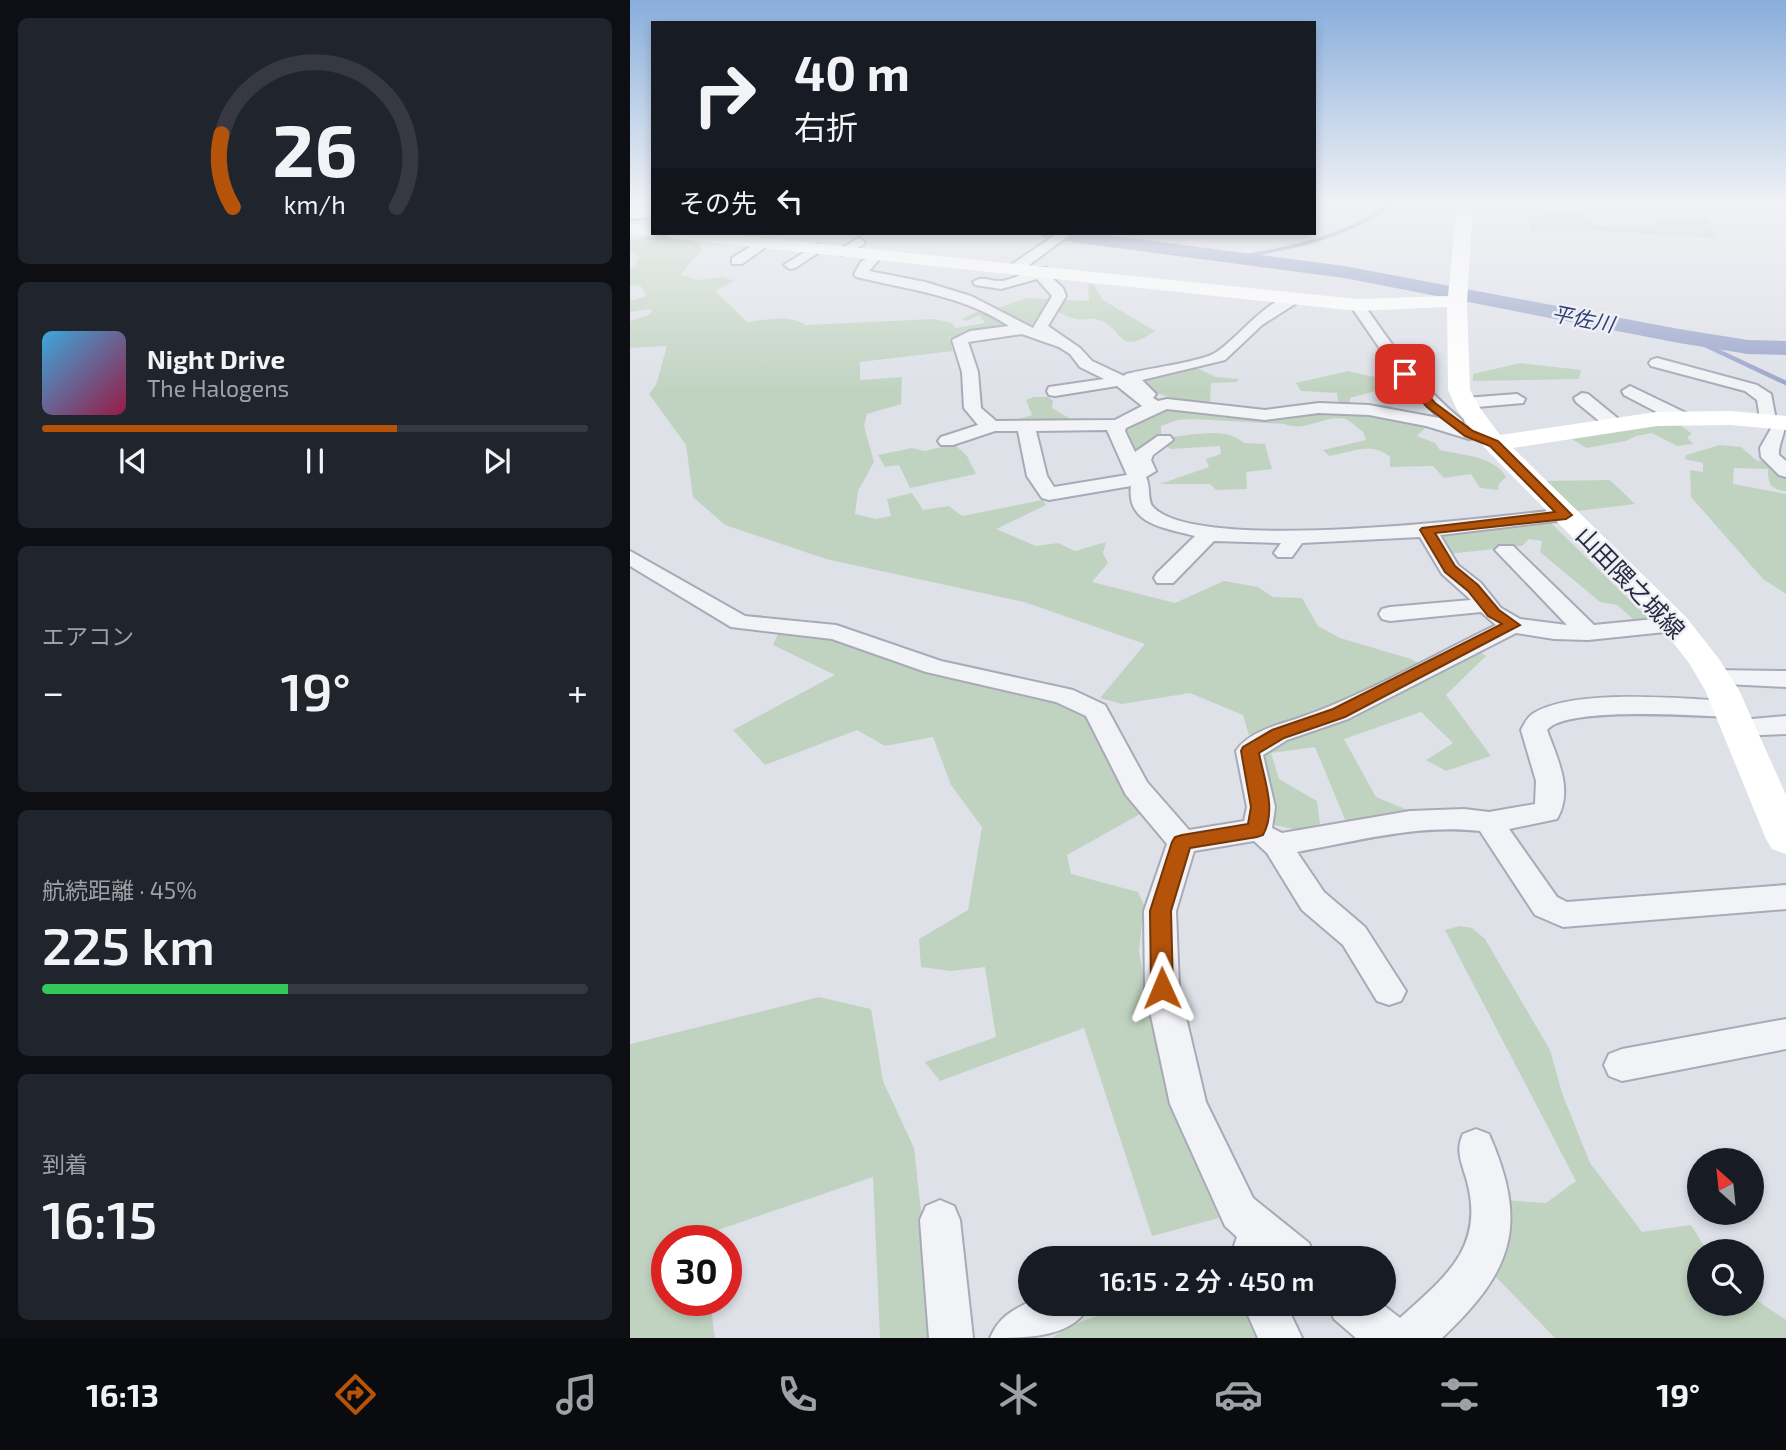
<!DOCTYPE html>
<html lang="ja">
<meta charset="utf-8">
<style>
:root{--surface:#171b24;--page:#20242c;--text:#f1f3f6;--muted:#9ea1a6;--line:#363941;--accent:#b45309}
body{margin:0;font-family:"Exo 2","Noto Sans JP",sans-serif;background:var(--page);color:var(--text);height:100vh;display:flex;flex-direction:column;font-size:26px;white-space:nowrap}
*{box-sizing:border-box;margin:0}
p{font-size:23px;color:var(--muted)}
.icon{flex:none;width:38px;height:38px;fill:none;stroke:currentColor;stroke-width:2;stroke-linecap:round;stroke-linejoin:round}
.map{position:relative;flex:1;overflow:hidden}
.panel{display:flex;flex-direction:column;gap:18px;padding:18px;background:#0d0f14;width:630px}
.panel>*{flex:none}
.banner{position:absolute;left:21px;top:21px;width:665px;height:214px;border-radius:0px;box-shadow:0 4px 10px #0003;background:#171b24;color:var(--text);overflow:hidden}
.needle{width:46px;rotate:333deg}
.buttons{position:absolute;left:1057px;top:1148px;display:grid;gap:14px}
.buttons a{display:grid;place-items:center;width:77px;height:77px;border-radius:50%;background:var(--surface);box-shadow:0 4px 10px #0003;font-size:35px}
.speed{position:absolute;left:21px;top:1225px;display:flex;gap:14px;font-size:35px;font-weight:700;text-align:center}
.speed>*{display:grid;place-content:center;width:91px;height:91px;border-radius:50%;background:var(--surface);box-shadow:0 4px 10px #0003;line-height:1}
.speed .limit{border:10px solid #d22;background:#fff;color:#111}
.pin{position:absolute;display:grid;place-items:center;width:60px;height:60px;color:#fff;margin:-30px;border-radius:14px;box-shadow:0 4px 10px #0006}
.me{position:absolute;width:77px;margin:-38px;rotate:359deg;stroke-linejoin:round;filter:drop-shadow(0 0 5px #0008)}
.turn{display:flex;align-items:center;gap:24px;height:147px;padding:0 28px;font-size:32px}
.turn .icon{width:91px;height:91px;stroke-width:2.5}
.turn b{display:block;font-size:49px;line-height:60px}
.then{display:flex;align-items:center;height:66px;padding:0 28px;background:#0003;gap:14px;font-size:26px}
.big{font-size:52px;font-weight:600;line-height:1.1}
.panel .card{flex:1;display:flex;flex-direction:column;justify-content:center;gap:10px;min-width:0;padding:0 24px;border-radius:10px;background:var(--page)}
.panel .dial{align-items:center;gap:0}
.dial svg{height:182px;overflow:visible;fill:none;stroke:var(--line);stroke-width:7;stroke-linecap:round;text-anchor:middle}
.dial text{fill:var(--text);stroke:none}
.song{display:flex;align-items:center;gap:21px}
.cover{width:84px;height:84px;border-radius:10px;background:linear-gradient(135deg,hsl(200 70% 55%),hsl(340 70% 35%))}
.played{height:7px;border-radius:4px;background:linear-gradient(90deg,var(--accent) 65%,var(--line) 65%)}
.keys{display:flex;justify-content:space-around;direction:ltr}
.heat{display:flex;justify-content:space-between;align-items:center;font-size:38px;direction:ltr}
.charge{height:10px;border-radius:5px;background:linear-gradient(90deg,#34c759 45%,var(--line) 0)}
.trip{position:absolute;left:388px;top:1246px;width:378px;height:70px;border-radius:35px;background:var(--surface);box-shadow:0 4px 10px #0003;font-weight:600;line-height:70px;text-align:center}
.dock{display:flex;height:112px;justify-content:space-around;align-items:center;background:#090b0e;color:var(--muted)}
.dock .icon{width:49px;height:49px}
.dock .on{color:var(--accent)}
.dock b{font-size:32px;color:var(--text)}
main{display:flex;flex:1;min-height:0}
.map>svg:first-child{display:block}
.green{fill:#c0d3c0}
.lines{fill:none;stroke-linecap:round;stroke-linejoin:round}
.stream-far1{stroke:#99a5ca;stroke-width:3.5}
.stream{stroke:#99a5ca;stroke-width:4.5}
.river{fill:#99a5ca;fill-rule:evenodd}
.street-casing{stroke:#a8aab7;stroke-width:4}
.primary-casing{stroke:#9ea2b5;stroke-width:4}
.street{fill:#f2f3f7;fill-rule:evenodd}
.secondary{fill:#fff;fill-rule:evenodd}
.primary{fill:#fff;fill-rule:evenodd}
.route{fill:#b45309;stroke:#753606;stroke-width:2}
.labels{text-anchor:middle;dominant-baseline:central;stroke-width:5;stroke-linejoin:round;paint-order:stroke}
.far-water-label{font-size:21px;font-style:italic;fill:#303e76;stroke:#eff0f6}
.street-label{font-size:24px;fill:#272a41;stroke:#eff0f6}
</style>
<main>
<section class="panel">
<div class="card dial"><svg viewBox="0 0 100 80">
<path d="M14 69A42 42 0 1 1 86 69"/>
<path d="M14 69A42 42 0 0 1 9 37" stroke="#b45309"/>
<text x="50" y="56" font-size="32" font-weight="700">26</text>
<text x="50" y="72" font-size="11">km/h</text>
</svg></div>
<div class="card">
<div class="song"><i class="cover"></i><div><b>Night Drive</b><p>The Halogens</p></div></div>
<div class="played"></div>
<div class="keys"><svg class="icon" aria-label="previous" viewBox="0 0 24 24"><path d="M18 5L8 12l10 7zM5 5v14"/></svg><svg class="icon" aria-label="pause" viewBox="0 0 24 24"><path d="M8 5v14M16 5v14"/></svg><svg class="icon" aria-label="next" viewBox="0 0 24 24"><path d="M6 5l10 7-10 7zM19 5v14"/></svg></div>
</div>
<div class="card"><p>エアコン</p>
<div class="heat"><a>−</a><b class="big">19°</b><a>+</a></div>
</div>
<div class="card"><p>航続距離 · 45%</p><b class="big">225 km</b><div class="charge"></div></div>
<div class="card"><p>到着</p><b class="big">16:15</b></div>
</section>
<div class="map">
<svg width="1156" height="1338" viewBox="0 0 1156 1338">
<rect width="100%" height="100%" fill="#dfe1e9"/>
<g class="green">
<polygon points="897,210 957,212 964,225 1027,228 1026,217 1078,219 1086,238 964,231 901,232"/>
<path d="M21,232L68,242L72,249L50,275L69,280L93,277L104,281L85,291L117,322C136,320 159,314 176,325L303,319L322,323L325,328L355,323L349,315L337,321L331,319L347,312L371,307L397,298L459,301L458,284L464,285L473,300L525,331C486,358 494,327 468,320C462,317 453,321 446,319C432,316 434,311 415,311L400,326L319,338L323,351L230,362V380L272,377L271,404L237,414L234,426L244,462L228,491L225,514L246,519L261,516L257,499L282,493L293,510L319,506L332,516L413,500L416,505L366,529L406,546L428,543L445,551L476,542L473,553L478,563L462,582L545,603L594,581L628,587L643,597L672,598L688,626L710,638L781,659L806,673L847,650L856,656L816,695L861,756L816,771L796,760L823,743L791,712L714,739L746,797L785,813L716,822L685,747L641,753L649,779L687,801L690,824L672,831L645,825L613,715L560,693L492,704L470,698L515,644L394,602L196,559L95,525L63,497L56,445L19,394L26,385L37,346L0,348V321L19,315L22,309L0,312V301L17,296L10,285L0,286V269L5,267L9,257L0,251V241L19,236L10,235Z"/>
<polygon points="890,363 951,370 949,379 843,381 843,374"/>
<path d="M567,368L586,377L609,379L607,382L581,383L580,405C559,398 525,401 513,381Z"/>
<polygon points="718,371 749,378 768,378 761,387 720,398 720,407 709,407 707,393 671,391 666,383"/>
<polygon points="404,397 418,397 423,401 422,408 439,418 438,422 387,423 386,420 402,415 396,400"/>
<path d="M538,405L606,415L732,411L798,425L787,436L805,443L810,450C831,455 865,456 876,477L869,484L868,490L850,488L841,474L814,478L803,466L760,467V457C742,441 720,453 699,456L693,450L736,440L733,432C728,428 721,421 715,419C695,414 674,433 655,424L562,419L547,420L531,426V437C557,438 593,424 614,443L635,444L642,469L616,472L617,489L586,490L580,484H530L579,467L576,459L591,454L590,446L541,449L531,444L503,460L491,426Z"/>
<polygon points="1048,423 1062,434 1057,437 1063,444 1047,446 1022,433 1006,436 996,441 956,448 942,439"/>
<polygon points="324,444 337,456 346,474 280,488 269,465 255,467 248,455 282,448 295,451"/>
<path d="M1090,445L1111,447L1126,460L1142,463L1156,478V491C1140,490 1138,483 1138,469L1104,468L1103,484L1156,494V594L1133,579L1061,497L1060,470L1073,472V463L1055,459L1056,455Z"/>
<polygon points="980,480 1005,504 948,511 913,481"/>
<polygon points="917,519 1020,620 1004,620 987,605 970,602 910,552 912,541 899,539 892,546 818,554 802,532"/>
<polygon points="150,630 204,636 427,700 459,715 512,813 437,855 441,874 508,892 514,905 509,952 529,1055 551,1130 589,1218 522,1236 454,1028 310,1081 295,1062 366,1037 355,967 320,971 291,967 289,939 338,910 352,827 321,785 303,737 255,746 227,730 135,765 103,730 205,675 143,645"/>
<path d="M830,926L842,928L855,939L920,1050L932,1093L960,1163L1012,1232L1061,1225L1077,1251H1069V1304H1122V1297L1156,1320V1338H925L865,1276C878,1249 879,1229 873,1200L916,1203L946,1181L815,930Z"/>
<polygon points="189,997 241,1009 253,1081 284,1148 305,1338 250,1338 243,1177 73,1235 73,1241 37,1241 37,1300 80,1300 85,1338 0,1338 0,1044"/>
<polygon points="499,1304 610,1304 627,1338 422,1338 437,1327"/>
</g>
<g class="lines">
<path class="stream-far1" d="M610,257C665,247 717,237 763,203"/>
<polyline class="stream" points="1058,337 1156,383"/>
<polygon class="river" points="410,233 461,233 714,266 1049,329 1118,340 1156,341 1156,355 1118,354 1049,343 714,278 419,239 412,237"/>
<defs>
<g id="street">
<polygon points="428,233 442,233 391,271 381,271 381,265"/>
<polygon points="229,238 235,242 233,245 212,255 206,251"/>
<polygon points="133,239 137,240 137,246 112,264 102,264 102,258"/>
<polygon points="187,244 193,248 191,251 165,268 160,269 154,265"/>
<path d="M247,251L253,255L239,271L295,282L341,296L403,328L422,296L407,279L371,289L345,285L343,282C352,275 361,282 372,281C387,279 403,266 417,268V273L433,288L436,296L418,326L450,348L462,361L494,376L496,374C519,368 564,363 583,354C604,344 641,291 668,296V302L632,325L595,360L512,380L526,394L523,398L528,401L537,399L635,410L689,403L739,405L809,418L766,372L720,305L727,301L732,302C762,345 791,387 832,420L833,426L845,430L848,434L845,438L839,439L796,426L739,415L689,413L635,420L537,409L496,428L495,431L505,452L528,436H540L543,440L523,455L521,460L526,471L516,477C521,487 517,501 523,507C569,555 865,517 936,509L943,511L946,515L943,519L810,535L828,565L851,583L871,608L890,619L937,625L869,554L865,550L869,546H883L964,625L1045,617L1053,619L1057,624L1053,629L1045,631L958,640L924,639L886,633L718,719L657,740L633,755L645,807L642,828L652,833L780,811L834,809L859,812L905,804L906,781L891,730C894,724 898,716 904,713C946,688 1051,699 1100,701L1109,703L1113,709L1109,715L1100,717C1067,716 936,706 917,730C927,758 944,790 927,819L879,829L927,897L937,902L1156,885V909L933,927L905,915L850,831C788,824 728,841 667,852L694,892L735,927L776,991L771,1001L759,1005L747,1001L713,945L672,910L637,853L624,841L564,851L546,911L549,988L576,1102L623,1198L679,1243L685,1258H600L607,1237L595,1226L540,1104L515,988L514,911L537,844L496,795L456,716L426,702L296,672L202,639L101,627L0,566V551L115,616L206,625L311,661L443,690L475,705L517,782L559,830L614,821L617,807L606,751C617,733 647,725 666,719C735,695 800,657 866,625L851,612L760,621L752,619L749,614L752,609L760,607L841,600L812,574L790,537L672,543L662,557H648L644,553L651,543L584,541L543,583H527L524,578L527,573L565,536C536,528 496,525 501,486L419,500L412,498L397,476L388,431H365L323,445H311L308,441L311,437L348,425L334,408L332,372L322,340L340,331L379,326C332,295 280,290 226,277L224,274L231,262ZM392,334L429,347L440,354L450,367L474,379L419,387L417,391L419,395L425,396L487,386L512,406L485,420L366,421L351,408L348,372L338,342ZM477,430L497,475L424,487L417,476L406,431Z"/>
<path d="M1027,358L1127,385L1141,394L1146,420L1156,418C1156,433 1148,444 1149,455L1156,461V477L1149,475L1131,457L1130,448L1143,425H1131L1127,400L1115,391L1021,366L1019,363L1021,360Z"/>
<polygon points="1000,386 1056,413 1059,417 1056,421 1044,421 994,395 992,391"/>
<polygon points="952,393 958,394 991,421 994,425 991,429 979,429 946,402 944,398"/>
<polygon points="887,394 895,399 893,403 835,408 827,403 835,398"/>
<polygon points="1085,670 1156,671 1156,687 1076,683 1073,678 1076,673"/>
<polygon points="1156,716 1156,734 1108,736 1099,733 1095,727 1099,721"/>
<polygon points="1156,1019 1156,1049 992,1081 979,1076 974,1065 979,1054 992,1049"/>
<path d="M846,1129L859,1134C899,1225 883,1271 812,1338H726L704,1319L698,1304H752L770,1318C815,1277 855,1248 837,1181C832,1163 825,1151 833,1134Z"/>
<polygon points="310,1200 324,1206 330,1220 343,1338 299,1338 290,1220 296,1206"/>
<path d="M401,1301V1304H460C444,1338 397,1338 360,1338C369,1317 381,1311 401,1301Z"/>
<polygon points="613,1304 656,1304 672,1338 628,1338"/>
</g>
<polygon id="primary" points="23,207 23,217 0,219 0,209"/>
</defs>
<use href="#street" class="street-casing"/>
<use href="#primary" class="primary-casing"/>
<use href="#street" class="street"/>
<g class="secondary">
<polygon points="827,203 843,203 837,303 840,390 850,408 870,435 1026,412 1101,411 1156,416 1156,430 1101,425 1026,426 883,448 1056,617 1089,659 1109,690 1156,795 1156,854 1142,849 1136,839 1075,690 1059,663 1034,631 855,448 827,410 818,390 817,307 727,311 40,238 32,233 85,233 727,299 818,296"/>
<polygon points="0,224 23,226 23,233 30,233 23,236 0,234"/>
</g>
<use href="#primary" class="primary"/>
</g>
<linearGradient id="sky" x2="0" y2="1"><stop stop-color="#88aedc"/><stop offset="0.52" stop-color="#f1f2f5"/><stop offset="1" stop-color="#f1f2f5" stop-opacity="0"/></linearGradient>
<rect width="1156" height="391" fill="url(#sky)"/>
<path class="route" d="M771,372H778L805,403L843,431L868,441L942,515L936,519L805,533L825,566L848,585L869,610L890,625L715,717L654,738L629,753C634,779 647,810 633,835L627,837L560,848L541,911L543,988L540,995L532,997L525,995L521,988L520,911L542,842L545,837L552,835L618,824L621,807L611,751L613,747L642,730L703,709L872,624L858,616L838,591L815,572L790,530L792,528L925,512L860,446L835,436L797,407L771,377Z"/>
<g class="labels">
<g class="far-water-label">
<text transform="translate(953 318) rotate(11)">平佐川</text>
</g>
<g class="street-label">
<text transform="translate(1001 582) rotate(46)">山田隈之城線</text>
</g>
</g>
</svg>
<div class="buttons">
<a><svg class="needle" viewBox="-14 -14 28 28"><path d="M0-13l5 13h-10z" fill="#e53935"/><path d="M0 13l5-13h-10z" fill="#9ea1a6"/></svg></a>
<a><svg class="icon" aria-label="search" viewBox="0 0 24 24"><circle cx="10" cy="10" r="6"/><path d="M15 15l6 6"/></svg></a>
</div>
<div class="speed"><div class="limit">30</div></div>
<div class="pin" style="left:775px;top:374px;background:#d93025"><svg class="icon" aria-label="arrive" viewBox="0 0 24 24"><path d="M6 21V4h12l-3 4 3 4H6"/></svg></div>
<svg class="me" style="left:532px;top:988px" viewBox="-20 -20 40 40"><path d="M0-17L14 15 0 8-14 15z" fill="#b45309" stroke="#fff" stroke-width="4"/></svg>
<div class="trip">16:15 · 2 分 · 450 m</div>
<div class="banner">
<div class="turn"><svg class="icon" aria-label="right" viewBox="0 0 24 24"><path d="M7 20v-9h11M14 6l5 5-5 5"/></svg><div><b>40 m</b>右折</div></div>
<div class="then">その先<svg class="icon" aria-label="left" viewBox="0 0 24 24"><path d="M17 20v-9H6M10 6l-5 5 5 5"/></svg></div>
</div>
</div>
</main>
<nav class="dock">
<b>16:13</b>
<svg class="icon on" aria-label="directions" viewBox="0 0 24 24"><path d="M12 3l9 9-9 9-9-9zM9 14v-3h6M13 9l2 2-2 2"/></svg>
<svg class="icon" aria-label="music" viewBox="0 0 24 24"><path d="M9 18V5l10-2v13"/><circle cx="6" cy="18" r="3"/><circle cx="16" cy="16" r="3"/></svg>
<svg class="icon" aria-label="phone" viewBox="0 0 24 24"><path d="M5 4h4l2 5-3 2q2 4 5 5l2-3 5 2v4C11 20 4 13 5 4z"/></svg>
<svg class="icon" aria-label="climate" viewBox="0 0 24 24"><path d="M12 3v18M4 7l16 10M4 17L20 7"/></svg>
<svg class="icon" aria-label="car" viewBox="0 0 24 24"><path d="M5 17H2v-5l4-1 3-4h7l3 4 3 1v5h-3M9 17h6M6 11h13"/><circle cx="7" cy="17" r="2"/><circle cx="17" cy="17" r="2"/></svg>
<svg class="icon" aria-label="filters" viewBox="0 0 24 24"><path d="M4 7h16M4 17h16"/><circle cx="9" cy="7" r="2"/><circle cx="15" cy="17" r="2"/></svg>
<b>19°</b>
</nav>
